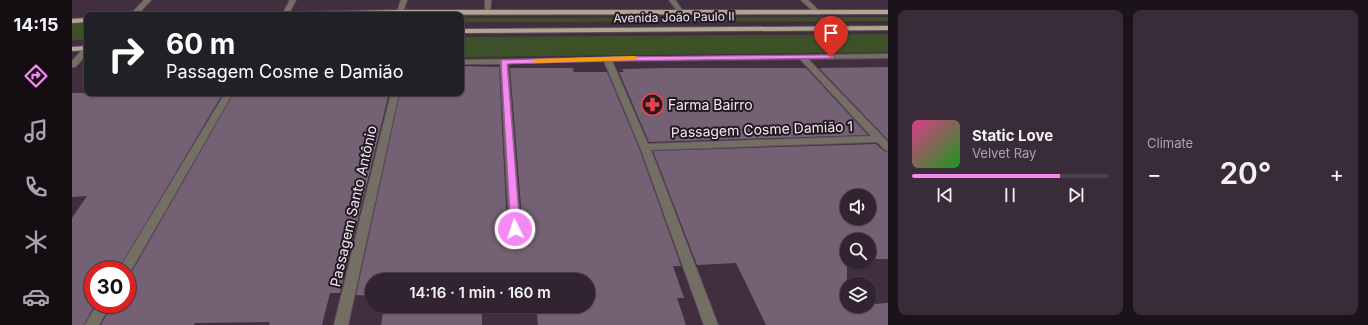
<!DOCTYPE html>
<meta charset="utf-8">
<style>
:root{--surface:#312330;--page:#392b38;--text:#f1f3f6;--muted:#a8a4ab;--line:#4c404c;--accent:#f389f1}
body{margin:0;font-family:Inter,sans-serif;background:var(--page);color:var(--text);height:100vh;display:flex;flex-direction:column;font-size:15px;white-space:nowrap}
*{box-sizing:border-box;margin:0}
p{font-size:13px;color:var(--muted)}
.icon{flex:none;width:22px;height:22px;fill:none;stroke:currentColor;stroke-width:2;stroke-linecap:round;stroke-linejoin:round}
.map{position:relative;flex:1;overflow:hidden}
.sheet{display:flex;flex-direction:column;gap:10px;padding:10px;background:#1b131a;width:480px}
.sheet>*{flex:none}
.banner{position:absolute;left:12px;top:12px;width:380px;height:84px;border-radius:8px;box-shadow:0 1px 3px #0004,0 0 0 1px var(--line);background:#202124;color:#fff;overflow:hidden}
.tools{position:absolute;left:768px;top:189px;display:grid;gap:8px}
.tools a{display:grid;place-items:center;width:36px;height:36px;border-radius:50%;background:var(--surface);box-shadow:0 1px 3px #0004,0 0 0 1px var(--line);font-size:20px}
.speed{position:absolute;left:12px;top:261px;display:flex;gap:8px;font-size:20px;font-weight:700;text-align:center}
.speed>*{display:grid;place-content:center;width:52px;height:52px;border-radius:50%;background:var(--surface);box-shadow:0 1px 3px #0004,0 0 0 1px var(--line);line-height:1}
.speed .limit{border:6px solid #d22;background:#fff;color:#111}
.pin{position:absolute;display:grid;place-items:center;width:34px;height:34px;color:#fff;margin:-41px -17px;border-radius:50% 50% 50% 0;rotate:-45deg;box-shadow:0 0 4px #0007}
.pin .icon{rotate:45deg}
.me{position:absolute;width:44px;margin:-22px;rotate:356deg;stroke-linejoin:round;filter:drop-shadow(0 0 3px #0008)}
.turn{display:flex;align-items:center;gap:14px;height:84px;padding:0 16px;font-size:18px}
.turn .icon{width:52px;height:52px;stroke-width:2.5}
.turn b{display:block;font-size:28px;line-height:34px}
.big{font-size:30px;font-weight:600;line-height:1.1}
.sheet .widget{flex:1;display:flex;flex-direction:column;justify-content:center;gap:6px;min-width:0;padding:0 14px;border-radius:8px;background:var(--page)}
.song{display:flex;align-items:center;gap:12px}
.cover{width:48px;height:48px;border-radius:6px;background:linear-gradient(135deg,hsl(330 70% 55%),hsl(120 70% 35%))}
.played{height:4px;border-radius:2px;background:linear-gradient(90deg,var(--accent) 75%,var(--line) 75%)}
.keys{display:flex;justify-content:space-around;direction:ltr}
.heat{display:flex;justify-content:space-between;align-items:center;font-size:22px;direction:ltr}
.sheet .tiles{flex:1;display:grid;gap:10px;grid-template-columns:repeat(2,1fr)}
.trip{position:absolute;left:293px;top:273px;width:230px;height:40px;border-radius:20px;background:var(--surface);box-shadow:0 1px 3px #0004,0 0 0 1px var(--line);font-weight:600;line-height:40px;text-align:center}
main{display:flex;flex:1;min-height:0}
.dock{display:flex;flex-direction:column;width:72px;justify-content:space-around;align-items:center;background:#140e13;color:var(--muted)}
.dock .icon{width:28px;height:28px}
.dock .on{color:var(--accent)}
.dock b{font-size:18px;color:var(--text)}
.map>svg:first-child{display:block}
.green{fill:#3d5128}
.building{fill:#756174;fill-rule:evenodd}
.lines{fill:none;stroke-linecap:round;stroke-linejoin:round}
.minor-casing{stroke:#5e4d5d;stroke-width:2}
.primary-casing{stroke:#5e4d5d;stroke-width:2}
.minor{fill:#746f64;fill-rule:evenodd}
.primary{fill:#b0a690;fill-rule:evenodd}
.route{fill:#f389f1;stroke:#9e599d}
.slow{fill:#f59e0b}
.labels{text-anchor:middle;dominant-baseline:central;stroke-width:4;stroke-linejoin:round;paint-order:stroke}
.far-street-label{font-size:12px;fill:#f5e9f4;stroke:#231a22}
.poi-label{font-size:14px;fill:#f5e9f4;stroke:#231a22;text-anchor:start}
.street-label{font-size:14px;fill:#f5e9f4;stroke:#231a22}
</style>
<main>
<nav class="dock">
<b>14:15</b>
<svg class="icon on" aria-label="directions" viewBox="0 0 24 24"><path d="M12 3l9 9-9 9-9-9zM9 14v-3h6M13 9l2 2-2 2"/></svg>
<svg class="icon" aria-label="music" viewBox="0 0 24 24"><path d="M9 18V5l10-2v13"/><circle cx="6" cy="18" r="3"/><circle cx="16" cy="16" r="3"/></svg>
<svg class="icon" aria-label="phone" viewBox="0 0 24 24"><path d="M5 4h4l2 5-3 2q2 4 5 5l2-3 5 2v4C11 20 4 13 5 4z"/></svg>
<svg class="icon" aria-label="climate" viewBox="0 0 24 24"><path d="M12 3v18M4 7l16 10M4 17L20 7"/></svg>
<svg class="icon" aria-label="car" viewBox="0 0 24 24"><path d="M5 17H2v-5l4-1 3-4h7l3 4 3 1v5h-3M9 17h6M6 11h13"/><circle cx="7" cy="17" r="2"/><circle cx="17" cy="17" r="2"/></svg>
</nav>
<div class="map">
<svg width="816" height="325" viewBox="0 0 816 325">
<rect width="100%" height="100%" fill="#412f40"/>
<g class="green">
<polygon points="816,17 816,21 389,22 389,18"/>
<polygon points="15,22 15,39 0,40 0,23"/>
<polygon points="816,34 816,52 389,57 389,37"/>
</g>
<g class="building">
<polygon points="389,66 427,67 436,244 443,250 449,248 452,244 438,68 501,68 502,72 535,72 567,148 609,266 601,266 612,298 605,298 614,325 466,325 464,306 516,306 516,280 300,280 300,296 284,295 328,93 389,93"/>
<polygon points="816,67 816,140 747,68"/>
<polygon points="589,68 734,68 796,135 577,142 547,72 552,72 550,69"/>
<polygon points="0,93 151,93 46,270 21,270 21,304 23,304 12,325 0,325 0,218 15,196 0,197"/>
<polygon points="162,93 317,93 268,293 258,293 250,325 197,325 198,322 123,323 122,325 29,325 40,304 55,304 55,276 58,275"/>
<path d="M804,144L812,151L816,152V259H797V240H775V306L816,303V325H694L664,263L625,265L581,151ZM775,196H797V218H775Z"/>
<polygon points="312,306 410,306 410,325 309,325"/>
</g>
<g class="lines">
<defs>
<g id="minor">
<polygon points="72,0 79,0 65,15 58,15"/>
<polygon points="218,0 224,0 216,15 210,15"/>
<polygon points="329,0 335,0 331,12 328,14 325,12"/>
<polygon points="413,0 419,0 418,13 413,12"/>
<polygon points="597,0 603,0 611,11 610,12 606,12"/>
<polygon points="729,0 736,0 748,12 743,13"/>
<polygon points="12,48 15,48 15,54 3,67 0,67 0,61"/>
<path d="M816,54V58L736,59L816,142V151L813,150L805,142L579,150L646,325H632L568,147L532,61L436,63L450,244L448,247L444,249L440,247L438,244L428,64H389V60ZM728,59L799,136L576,144L540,61Z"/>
<polygon points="153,93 161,93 57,274 55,275 55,270 47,270 49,266"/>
<polygon points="319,93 327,93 276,325 262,325"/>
<polygon points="25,304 39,304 27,325 13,325"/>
</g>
<g id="primary">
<polygon points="328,10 816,10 816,14 175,15 178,13"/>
<polygon points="15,18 15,22 0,23 0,19"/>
<polygon points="816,26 816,30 389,33 389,29"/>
<polygon points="15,46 15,50 0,51 0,47"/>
</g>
</defs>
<use href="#minor" class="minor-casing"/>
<use href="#primary" class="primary-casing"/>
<use href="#minor" class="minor"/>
<use href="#primary" class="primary"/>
</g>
<polygon class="route" points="759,55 762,57 761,58 535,61 435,64 448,229 443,233 439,232 429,60 535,57"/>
<polygon class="slow" points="563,56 566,58 565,60 464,63 460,61 464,59"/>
<defs>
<symbol id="pharmacy-ring" viewBox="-11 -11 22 22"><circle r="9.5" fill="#231a22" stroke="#e0444e" stroke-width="1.5"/><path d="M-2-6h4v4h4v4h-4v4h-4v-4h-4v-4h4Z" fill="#e0444e"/></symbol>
</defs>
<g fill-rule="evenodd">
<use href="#pharmacy-ring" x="568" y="92" width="25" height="25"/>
</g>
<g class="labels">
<g class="far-street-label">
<text transform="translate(602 17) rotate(-1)">Avenida João Paulo II</text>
</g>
<g class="poi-label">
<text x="596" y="104">Farma Bairro</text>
</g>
<g class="street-label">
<text transform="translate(690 129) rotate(-2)">Passagem Cosme Damião 1</text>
<text transform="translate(281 206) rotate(-77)">Passagem Santo Antônio</text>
</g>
</g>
</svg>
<div class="tools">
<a><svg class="icon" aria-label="sound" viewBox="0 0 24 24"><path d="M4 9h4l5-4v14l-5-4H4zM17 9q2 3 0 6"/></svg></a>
<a><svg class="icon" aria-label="search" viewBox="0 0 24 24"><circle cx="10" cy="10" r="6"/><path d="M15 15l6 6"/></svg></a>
<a><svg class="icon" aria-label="layers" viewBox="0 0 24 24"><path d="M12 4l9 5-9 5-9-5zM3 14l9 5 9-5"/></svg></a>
</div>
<div class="speed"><div class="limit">30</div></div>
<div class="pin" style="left:759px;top:57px;background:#d93025"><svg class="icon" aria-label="arrive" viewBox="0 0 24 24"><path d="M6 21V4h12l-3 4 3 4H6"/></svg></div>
<svg class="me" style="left:443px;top:229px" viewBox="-20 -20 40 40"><circle r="17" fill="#f389f1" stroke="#fff" stroke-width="3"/><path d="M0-11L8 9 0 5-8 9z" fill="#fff"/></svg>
<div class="trip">14:16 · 1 min · 160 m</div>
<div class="banner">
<div class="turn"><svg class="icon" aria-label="right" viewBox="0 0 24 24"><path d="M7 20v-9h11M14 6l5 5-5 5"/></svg><div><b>60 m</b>Passagem Cosme e Damião</div></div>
</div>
</div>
<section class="sheet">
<div class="tiles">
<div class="widget">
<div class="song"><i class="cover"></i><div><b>Static Love</b><p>Velvet Ray</p></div></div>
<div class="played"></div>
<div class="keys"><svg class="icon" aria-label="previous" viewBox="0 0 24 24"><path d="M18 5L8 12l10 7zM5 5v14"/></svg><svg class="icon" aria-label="pause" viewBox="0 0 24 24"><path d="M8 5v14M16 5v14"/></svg><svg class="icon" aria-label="next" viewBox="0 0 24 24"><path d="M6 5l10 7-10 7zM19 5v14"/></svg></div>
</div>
<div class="widget"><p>Climate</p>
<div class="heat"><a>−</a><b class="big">20°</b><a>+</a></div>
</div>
</div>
</section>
</main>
